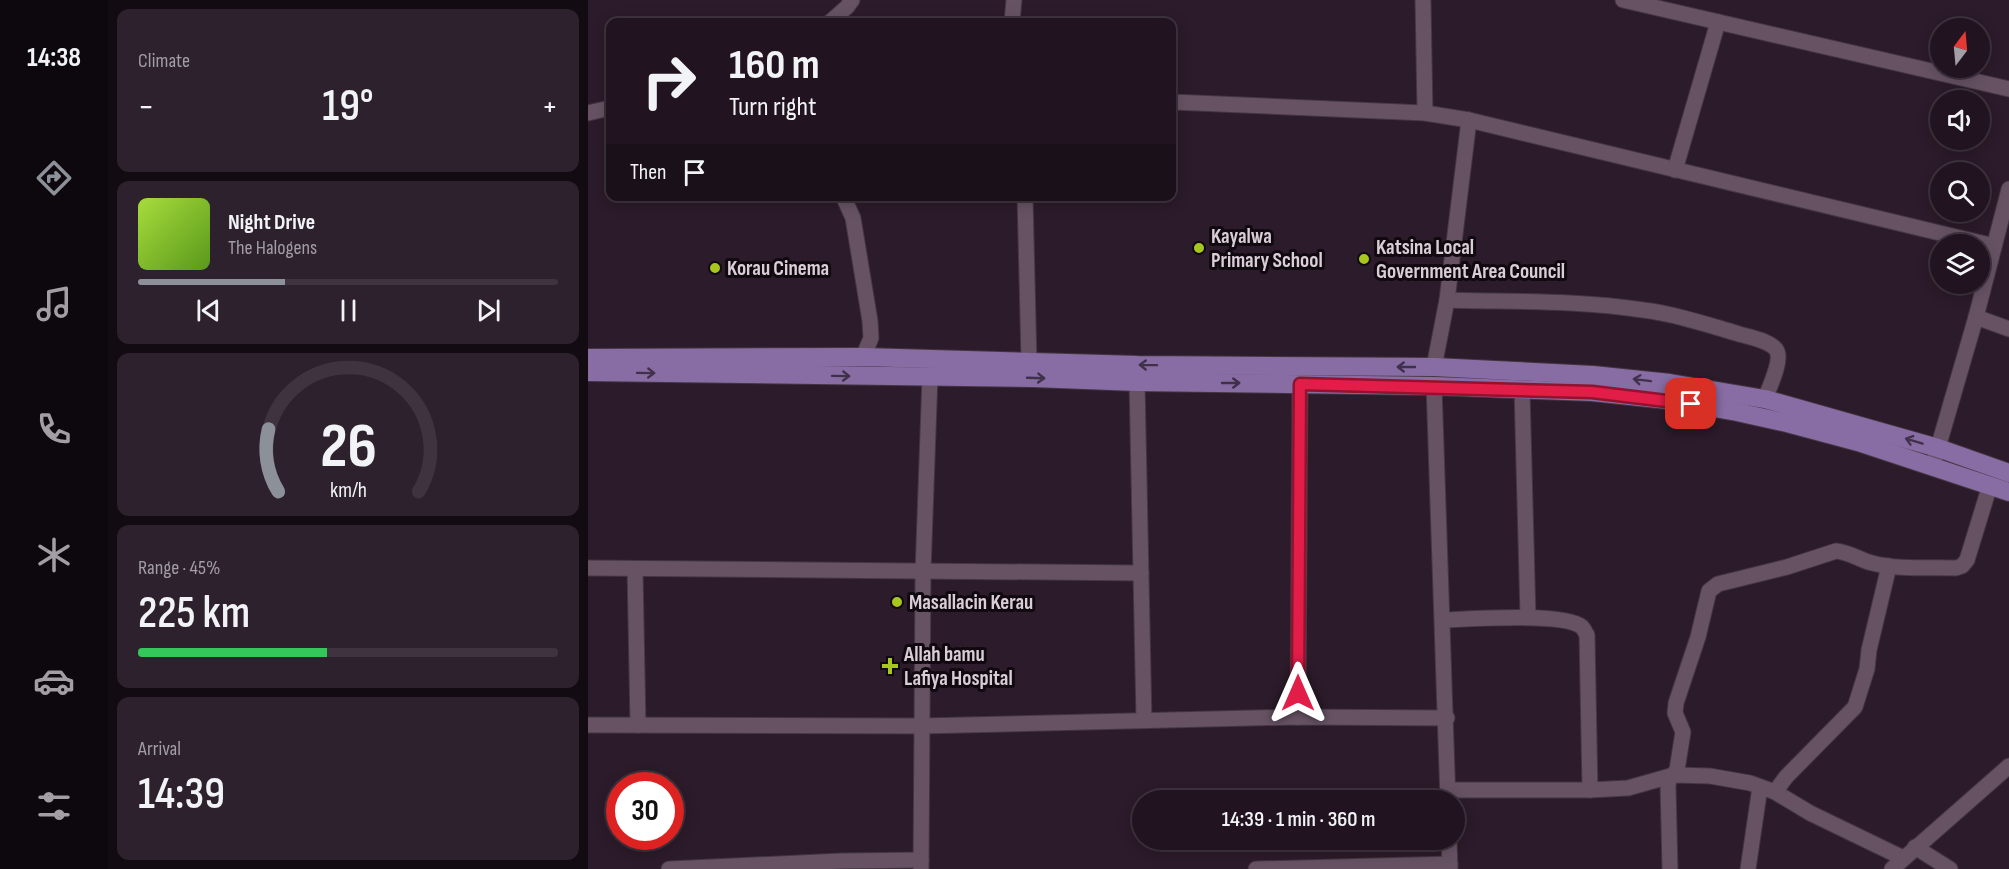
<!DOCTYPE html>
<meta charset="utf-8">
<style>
:root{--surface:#211420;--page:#2d212d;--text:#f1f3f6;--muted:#a29ea5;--line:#3e333e;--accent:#8c9099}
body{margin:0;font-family:"Sofia Sans Condensed",sans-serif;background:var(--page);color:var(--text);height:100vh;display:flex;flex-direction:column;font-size:22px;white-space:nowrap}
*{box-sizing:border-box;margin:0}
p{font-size:20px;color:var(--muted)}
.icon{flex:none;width:33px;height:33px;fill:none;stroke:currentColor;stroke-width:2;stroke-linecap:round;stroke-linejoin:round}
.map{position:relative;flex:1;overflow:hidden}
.side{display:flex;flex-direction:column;gap:9px;padding:9px;background:#120b12;width:480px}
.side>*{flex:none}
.guide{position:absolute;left:18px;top:18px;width:570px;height:183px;border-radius:12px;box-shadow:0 3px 15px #0003,0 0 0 2px var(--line);background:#211420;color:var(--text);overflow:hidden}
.needle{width:39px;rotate:16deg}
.buttons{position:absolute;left:1342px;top:18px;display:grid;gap:12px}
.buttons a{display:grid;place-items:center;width:60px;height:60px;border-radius:50%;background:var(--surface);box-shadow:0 3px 15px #0003,0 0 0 2px var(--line);font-size:30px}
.speed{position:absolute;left:18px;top:772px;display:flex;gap:12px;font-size:30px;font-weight:700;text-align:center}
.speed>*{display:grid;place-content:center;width:78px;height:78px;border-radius:50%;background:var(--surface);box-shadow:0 3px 15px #0003,0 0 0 2px var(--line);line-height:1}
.speed .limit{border:9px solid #d22;background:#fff;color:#111}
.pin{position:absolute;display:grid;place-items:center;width:51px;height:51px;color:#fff;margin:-26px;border-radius:12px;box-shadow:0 3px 9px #0006}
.me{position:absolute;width:66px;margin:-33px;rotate:0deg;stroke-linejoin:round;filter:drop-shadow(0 0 4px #0008)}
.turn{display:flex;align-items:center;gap:21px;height:126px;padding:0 24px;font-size:27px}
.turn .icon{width:78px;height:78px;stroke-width:2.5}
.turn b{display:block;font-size:42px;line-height:51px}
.then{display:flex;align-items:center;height:57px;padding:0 24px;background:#0003;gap:12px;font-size:22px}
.big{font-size:45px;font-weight:600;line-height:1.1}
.side .widget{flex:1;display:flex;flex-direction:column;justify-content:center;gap:9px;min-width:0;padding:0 21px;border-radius:12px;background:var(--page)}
.side .dial{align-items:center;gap:0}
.dial svg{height:156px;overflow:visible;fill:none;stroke:var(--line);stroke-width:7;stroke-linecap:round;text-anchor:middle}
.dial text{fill:var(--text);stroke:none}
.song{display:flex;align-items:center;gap:18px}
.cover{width:72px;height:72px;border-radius:9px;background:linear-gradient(135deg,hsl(80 70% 55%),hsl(90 70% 35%))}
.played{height:6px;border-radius:3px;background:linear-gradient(90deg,var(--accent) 35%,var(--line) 35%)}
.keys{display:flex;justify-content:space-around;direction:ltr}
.heat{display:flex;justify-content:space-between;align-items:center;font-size:33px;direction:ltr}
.charge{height:9px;border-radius:4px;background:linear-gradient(90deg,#34c759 45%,var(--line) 0)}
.trip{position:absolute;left:544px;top:790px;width:333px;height:60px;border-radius:30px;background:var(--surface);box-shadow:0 3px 15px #0003,0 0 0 2px var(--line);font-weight:600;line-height:60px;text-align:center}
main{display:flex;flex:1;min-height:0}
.tabs{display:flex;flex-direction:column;width:108px;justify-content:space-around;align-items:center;background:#0d080d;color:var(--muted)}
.tabs .icon{width:42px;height:42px}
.tabs .on{color:var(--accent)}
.tabs b{font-size:27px;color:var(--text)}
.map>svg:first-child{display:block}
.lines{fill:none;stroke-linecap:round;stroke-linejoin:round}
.minor-casing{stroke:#433641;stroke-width:17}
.major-casing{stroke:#433641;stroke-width:20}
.minor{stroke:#665263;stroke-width:15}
.major{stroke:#886ca4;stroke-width:18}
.oneway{stroke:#40314b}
.route-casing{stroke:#92132f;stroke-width:15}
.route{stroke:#e11d48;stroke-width:10}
.poi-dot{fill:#a7c71e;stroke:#10090f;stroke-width:2}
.labels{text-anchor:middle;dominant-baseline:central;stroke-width:6;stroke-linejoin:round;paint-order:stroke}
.poi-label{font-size:21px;font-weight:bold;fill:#d9cdd7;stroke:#10090f;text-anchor:start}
</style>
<main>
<nav class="tabs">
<b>14:38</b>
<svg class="icon on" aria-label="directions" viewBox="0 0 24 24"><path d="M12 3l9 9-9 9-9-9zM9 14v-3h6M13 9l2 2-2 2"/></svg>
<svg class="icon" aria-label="music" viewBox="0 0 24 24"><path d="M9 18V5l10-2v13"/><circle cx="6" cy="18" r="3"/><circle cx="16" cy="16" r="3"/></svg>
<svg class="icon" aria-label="phone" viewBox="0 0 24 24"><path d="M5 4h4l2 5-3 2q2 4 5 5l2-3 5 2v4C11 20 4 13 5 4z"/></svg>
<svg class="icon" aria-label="climate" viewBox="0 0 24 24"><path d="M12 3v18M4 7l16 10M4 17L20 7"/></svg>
<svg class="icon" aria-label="car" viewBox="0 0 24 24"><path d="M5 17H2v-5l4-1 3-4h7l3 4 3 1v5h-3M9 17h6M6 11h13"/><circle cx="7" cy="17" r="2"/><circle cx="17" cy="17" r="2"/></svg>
<svg class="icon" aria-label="filters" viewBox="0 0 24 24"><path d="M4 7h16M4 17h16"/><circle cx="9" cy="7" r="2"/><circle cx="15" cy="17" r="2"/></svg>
</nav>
<section class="side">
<div class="widget"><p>Climate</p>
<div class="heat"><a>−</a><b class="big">19°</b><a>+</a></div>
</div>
<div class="widget">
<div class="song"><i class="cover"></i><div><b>Night Drive</b><p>The Halogens</p></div></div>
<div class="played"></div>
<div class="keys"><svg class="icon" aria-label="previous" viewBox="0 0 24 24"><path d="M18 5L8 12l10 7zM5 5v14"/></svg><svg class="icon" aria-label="pause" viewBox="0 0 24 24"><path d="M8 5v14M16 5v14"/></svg><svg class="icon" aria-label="next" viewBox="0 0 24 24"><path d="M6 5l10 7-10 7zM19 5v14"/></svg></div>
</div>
<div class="widget dial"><svg viewBox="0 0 100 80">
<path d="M14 69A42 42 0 1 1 86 69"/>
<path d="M14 69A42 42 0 0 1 9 37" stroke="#8c9099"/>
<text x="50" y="56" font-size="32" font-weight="700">26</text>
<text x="50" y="72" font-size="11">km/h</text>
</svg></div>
<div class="widget"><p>Range · 45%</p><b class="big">225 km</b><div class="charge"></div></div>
<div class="widget"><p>Arrival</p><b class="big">14:39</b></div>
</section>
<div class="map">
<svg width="1421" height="869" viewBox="0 0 1421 869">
<rect width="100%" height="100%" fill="#2c1b2a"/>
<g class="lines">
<defs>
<g id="minor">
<polyline points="835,0 837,113"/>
<polyline points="1035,0 1421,89"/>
<polyline points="242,22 259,7 264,0"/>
<polyline points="424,22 426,0"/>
<polyline points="584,102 837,113 881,120 1406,246"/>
<polyline points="0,113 22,108"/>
<polyline points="1087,170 1130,22"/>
<polyline points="255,196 265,218 282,321 283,338 275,357"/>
<polyline points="437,196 441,361"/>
<path d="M859,300C924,302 990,300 1055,310C1087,314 1117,324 1148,333C1159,337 1183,340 1189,351C1194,361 1181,388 1177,399"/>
<polyline points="1388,317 1421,329"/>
<polyline points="846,367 859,300 881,120"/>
<polyline points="549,382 556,720"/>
<polyline points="846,386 860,801"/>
<polyline points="934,390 940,617"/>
<polyline points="1347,458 1388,317 1421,189"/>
<polyline points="0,568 553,573"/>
<polyline points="47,569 50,725"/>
<path d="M855,620C881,619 976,612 994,627C996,629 997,632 999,635L1002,790"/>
<polyline points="710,717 712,384"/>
<polyline points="0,725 333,726 710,717 859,718"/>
<polyline points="860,790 1002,790 1040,788 1086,775 1122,776 1162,783 1187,792 1222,813 1315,858"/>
<polyline points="1187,792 1198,777 1267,707 1279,669 1281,650 1301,566"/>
<polyline points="861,840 862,869"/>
<polyline points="1327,847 1362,869"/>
<polyline points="81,869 253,861 333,860"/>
<polyline points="333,869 335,572 342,376"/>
<polyline points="668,869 862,864"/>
<path d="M1082,869L1080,785L1081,780L1089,770L1095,732L1087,713L1088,703L1110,637L1121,591L1130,584L1199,567L1248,551C1261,552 1272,560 1284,563C1310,570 1341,567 1368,568L1374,566L1379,560L1402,485"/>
<polyline points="1160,869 1172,787"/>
<polyline points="1304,869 1421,766"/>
</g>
<g id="major">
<polyline points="0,358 275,357 550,365 846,367 1005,375 1082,383 1177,399 1350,448 1421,473"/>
<polyline points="0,372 445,378 549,382 846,386 1004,392 1080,400 1149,412 1199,423 1270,442 1421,492"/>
</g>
</defs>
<use href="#minor" class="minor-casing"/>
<use href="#major" class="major-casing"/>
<use href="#minor" class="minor"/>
<use href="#major" class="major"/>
</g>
<defs><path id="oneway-shaft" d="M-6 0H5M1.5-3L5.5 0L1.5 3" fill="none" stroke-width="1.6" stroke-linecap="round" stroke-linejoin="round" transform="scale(1.5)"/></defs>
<g class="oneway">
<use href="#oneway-shaft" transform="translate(560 365) rotate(-179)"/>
<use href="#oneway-shaft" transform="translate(818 367) rotate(-180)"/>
<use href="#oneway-shaft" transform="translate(58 373) rotate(1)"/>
<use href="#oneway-shaft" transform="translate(253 376) rotate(1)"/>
<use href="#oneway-shaft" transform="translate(448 378) rotate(2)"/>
<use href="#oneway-shaft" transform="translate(1054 380) rotate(-173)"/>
<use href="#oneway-shaft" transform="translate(643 383)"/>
<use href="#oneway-shaft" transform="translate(1326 441) rotate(-163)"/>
</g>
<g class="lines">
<defs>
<polyline id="route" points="710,693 712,384 1004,392 1103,404"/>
</defs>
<use href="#route" class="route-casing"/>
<use href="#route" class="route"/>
</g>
<g class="poi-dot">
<circle cx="611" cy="248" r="6"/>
<circle cx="776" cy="259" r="6"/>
<circle cx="127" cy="268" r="6"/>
<circle cx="309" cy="602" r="6"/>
<path d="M299 657h6v6h6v6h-6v6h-6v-6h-6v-6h6z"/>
</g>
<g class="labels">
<g class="poi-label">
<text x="623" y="236">Kayalwa<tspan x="623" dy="24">Primary School</tspan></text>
<text x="788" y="247">Katsina Local<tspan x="788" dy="24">Government Area Council</tspan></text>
<text x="139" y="268">Korau Cinema</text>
<text x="321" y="602">Masallacin Kerau</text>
<text x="316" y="654">Allah bamu<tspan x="316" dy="24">Lafiya Hospital</tspan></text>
</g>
</g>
</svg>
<div class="buttons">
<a><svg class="needle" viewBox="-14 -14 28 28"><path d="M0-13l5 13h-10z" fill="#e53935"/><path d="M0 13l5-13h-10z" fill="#a29ea5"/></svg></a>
<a><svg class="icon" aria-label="sound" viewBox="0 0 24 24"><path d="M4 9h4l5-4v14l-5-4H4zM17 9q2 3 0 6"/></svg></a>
<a><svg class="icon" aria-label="search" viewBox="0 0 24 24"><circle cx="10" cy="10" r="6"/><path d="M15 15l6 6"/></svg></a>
<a><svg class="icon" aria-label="layers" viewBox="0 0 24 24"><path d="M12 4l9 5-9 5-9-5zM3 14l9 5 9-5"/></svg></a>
</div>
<div class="speed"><div class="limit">30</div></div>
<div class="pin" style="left:1103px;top:404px;background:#d93025"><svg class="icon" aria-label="arrive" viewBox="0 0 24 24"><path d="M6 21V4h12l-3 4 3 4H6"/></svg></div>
<svg class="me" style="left:710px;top:693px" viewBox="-20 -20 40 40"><path d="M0-17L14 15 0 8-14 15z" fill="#e11d48" stroke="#fff" stroke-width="4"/></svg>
<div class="trip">14:39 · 1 min · 360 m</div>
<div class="guide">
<div class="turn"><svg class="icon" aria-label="right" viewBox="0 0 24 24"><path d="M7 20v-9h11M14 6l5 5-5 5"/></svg><div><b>160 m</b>Turn right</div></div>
<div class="then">Then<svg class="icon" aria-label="arrive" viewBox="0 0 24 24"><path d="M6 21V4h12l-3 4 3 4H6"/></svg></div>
</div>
</div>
</main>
